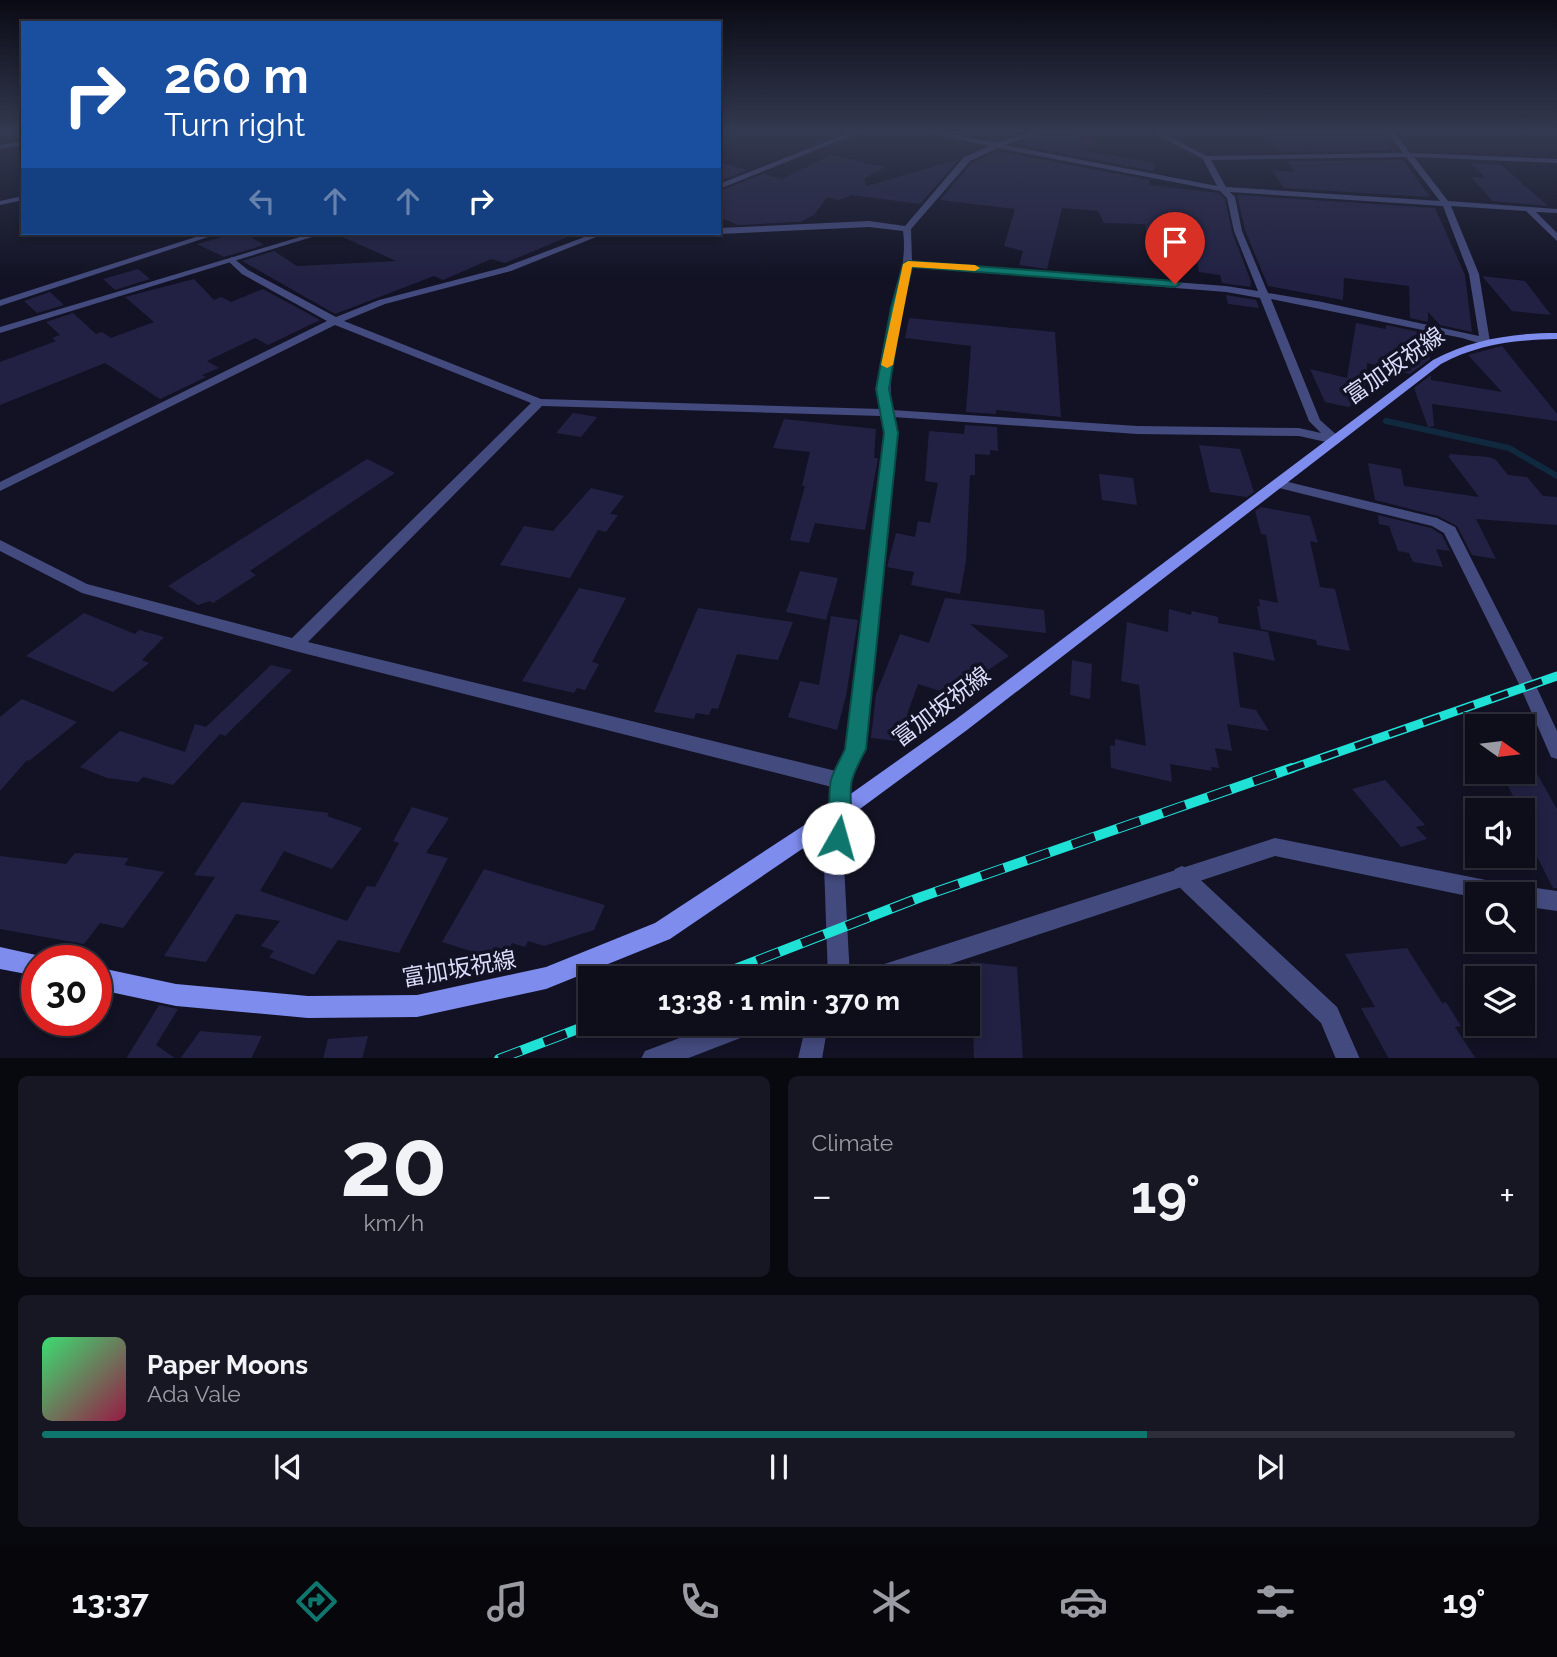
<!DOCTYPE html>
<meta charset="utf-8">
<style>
:root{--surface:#0e0e1b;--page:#171724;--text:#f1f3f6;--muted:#9b9ca3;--line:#2e2e3a;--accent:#0f766e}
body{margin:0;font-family:Raleway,"Noto Sans JP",sans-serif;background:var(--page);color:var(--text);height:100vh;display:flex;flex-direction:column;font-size:26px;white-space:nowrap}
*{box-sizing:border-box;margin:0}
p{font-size:23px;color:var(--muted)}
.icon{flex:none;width:38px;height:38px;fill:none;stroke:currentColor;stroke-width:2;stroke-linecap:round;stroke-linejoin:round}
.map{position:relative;height:1058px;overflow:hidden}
.side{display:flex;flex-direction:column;gap:18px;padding:18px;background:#08080f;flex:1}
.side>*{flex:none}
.guide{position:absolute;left:21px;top:21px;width:700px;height:214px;border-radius:0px;box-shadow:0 4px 10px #0003,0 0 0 2px var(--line);background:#1a4fa0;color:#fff;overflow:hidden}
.needle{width:46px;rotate:104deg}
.tools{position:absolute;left:1465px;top:714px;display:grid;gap:14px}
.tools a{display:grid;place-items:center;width:70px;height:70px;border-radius:0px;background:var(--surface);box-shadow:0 4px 10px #0003,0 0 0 2px var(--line);font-size:35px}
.speed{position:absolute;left:21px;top:945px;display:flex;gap:14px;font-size:35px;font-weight:700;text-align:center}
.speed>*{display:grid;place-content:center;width:91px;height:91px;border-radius:50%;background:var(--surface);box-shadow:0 4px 10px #0003,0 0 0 2px var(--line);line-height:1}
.speed .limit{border:10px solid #d22;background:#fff;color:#111}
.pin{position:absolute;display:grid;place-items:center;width:60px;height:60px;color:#fff;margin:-72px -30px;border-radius:50% 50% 50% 0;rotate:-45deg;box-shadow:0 0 7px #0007}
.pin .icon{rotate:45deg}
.me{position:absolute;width:77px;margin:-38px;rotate:7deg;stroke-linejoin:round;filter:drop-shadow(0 0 5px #0008)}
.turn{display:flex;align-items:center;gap:24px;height:147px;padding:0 28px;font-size:32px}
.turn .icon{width:91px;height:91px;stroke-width:2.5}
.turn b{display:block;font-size:49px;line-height:60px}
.lanes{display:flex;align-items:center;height:66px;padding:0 28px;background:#0003;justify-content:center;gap:35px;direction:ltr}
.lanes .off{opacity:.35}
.big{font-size:52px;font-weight:700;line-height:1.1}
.side .tile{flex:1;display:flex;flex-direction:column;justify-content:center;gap:10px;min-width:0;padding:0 24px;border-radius:10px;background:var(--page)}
.side .dial{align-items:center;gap:0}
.dial b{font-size:91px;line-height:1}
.song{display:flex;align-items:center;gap:21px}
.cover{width:84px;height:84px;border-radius:10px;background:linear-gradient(135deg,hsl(140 70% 55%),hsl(340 70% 35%))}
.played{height:7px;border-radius:4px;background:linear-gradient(90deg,var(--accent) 75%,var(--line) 75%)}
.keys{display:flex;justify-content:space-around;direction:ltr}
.heat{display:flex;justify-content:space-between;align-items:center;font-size:38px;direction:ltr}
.side .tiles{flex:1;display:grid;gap:18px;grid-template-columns:1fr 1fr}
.tile:last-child{grid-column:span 2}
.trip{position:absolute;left:578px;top:966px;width:402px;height:70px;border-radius:0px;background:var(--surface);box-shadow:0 4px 10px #0003,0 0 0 2px var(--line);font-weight:700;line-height:70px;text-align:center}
.tabs{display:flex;height:112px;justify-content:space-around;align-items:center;background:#06060b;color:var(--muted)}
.tabs .icon{width:49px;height:49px}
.tabs .current{color:var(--accent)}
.tabs b{font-size:32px;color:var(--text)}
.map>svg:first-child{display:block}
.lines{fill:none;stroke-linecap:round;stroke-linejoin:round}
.stream{stroke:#11293e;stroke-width:6}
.building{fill:#222143}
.service{fill:#434a7d;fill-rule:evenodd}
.minor{fill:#434a7d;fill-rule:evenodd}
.tertiary{fill:#434a7d;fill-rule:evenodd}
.secondary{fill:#7e8cee;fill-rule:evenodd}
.rail-far1-casing{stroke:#1fe1d6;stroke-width:9}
.rail-casing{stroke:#1fe1d6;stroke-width:10}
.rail-far1{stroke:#121224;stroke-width:6;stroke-dasharray:18;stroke-linecap:butt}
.rail{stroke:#121224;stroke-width:8;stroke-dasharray:24;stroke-linecap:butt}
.route{fill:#0f766e;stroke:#0a4d48;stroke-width:2}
.slow{fill:#f59e0b}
.labels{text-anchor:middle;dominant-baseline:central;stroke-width:7;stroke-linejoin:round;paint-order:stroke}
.near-street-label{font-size:23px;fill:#dadcfa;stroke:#121224}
</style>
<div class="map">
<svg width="1557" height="1059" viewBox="0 0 1557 1059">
<rect width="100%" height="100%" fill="#121224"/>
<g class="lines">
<polyline class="stream" points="1386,421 1509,448 1557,476"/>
</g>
<g class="building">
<polygon points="1056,131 1097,144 1080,150 1155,163 1153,171 1015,144"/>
<polygon points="1262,131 1378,131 1395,150 1279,152"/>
<polygon points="998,151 1150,180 1149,185 1219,193 1225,199 1232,232 1252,284 1250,283 1251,287 1222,283 1220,275 1199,272 1194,244 1147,239 1145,224 1104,223 1098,211 1062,208 1047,269 1019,265 1023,251 1004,246 1015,209 940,200 972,163"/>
<polygon points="831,155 885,167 864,179 867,186 959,159 920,204 852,195 839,200 827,197 814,215 800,222 738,225 719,217 719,191 763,174 782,179"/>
<polygon points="1403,160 1430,197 1284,188 1272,170 1295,172 1287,161"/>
<polygon points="719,162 748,170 719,181"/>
<polygon points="1470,163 1501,165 1548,206 1493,201 1471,177 1486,178"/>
<polygon points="1237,195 1435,208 1465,275 1472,332 1440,325 1428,312 1428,322 1410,318 1409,286 1344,278 1343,300 1268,286 1245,230"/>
<polygon points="237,233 245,233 264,245 224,257 197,244"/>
<polygon points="334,233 577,233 505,263 491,259 443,280 434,276 335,314 242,261 274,251 297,266 396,261"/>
<polygon points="138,269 150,279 115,290 103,279"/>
<polygon points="1482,276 1525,281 1551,315 1512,311"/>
<polygon points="194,279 214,300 221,297 231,302 263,289 320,320 268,345 255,338 207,361 219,368 202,375 206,377 160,399 105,363 0,405 0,362 56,341 52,338 60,335 46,322 73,313 96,334 102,332 111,338 154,322 125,297"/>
<polygon points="50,292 64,305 37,313 24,301"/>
<polygon points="1226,295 1256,300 1259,308 1228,304"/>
<polygon points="909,318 1055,332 1061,417 996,410 996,414 966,412 971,346 905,338"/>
<polygon points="1356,323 1386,329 1386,325 1429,334 1430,359 1410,374 1367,363 1365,392 1358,391 1358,401 1352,399 1351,406 1348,407 1325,402 1310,369 1347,378"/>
<polygon points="1502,346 1557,414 1557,421 1432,404 1434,426 1428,427 1414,388 1431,375 1431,380 1502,392 1468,355"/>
<polygon points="573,413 597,417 581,437 556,433"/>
<polygon points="784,419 876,429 874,458 878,458 865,530 815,523 809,543 790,540 805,486 802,486 810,452 773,448"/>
<polygon points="965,425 997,427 998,451 990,450 990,455 975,454 975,475 970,475 966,561 960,594 911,585 914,572 887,567 896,533 915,537 918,521 930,523 938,483 925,481 929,431 964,434"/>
<polygon points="1199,445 1240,449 1254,492 1247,497 1210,492"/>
<polygon points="1449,454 1489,457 1496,460 1508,475 1527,477 1543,496 1557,497 1557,525 1476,519 1496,559 1472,555 1457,526 1438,516 1375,500 1368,463 1401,469 1404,486 1479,497 1448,456 1450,456"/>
<polygon points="367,459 395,473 250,571 256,575 213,603 210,601 198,605 168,586"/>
<polygon points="1099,474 1133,478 1137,505 1102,500"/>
<polygon points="591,488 624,496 610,514 618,515 606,532 598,530 570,578 500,565 524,526 553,531"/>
<polygon points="1261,507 1310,516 1318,543 1310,541 1320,587 1335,589 1350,651 1317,645 1316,640 1261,629 1257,606 1260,607 1259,599 1278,603 1266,535 1261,534 1255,511"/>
<polygon points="1378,515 1431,528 1442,535 1450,551 1436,549 1443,567 1413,562 1409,553 1398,551 1389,526 1379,524"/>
<polygon points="800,571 838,578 826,620 786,612"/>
<polygon points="579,588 626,598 592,662 599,664 585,690 577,688 574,693 522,681"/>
<polygon points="945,598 1044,610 1046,633 970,624 1009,656 988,670 978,682 970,680 967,692 961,691 959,697 918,684 908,712 905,732 897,741 871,738 876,694 900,634 929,643"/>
<polygon points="698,608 793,622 778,660 737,654 718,709 712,708 709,715 696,713 694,719 654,712"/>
<polygon points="1169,609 1191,615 1192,611 1218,617 1218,623 1268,632 1275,661 1233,652 1240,707 1256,710 1269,731 1227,724 1232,751 1215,748 1219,768 1211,767 1212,771 1170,764 1172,782 1111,768 1110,745 1115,746 1115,739 1146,746 1139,685 1121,681 1127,622 1168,632"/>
<polygon points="84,613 135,634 139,630 164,637 142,660 149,663 113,692 26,656"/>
<polygon points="831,616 858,620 846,696 837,730 788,717 800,681 819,685"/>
<polygon points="1072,660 1092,664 1090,699 1070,695"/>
<polygon points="271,665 292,670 225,736 220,734 173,785 143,777 138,782 107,778 80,767 120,731 185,752 195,724 206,727"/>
<polygon points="22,699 77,722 29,761 27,760 0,791 0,717"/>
<polygon points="1501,772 1536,772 1557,809 1557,888 1553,888 1522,827 1522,806 1518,806"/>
<polygon points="1385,780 1425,825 1416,827 1427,839 1401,847 1352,789"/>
<polygon points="242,802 329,813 327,816 362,828 332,869 284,851 260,891 347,921 367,886 375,887 399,843 393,841 412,807 449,818 426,853 448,858 399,953 338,940 314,975 269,957 274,951 261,946 280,921 236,914 206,962 164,956 215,877 194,875"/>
<polygon points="75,853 129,858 124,865 164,872 123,928 100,923 84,944 0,929 0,856 66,864"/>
<polygon points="484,869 529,883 605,905 594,930 544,946 528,941 525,947 512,943 508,951 495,947 490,957 442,942"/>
<polygon points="1407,948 1442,1003 1446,1002 1461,1026 1455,1027 1476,1059 1389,1059 1361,1008 1375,1007 1345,954"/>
<polygon points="971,962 1017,967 1023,1059 974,1059"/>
<polygon points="159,1005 178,1009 156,1045 176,1059 126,1059"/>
<polygon points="200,1031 211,1032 262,1036 251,1059 180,1059"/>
<polygon points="368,1036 362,1059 323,1059 328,1039"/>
</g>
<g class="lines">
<polygon class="service" points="1182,866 1189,869 1337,1007 1360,1059 1336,1059 1321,1023 1175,883 1172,876 1175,869"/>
<g class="minor">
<polygon points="853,131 863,131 719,189 719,184"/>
<path d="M919,131H934L997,143L1035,131H1046L1005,145L1217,186L1203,159L1149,131H1158L1207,156L1403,153L1387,131H1394L1410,153L1557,159V163L1414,157L1448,201L1557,209V213L1536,212L1557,233V241L1526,211L1451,206L1479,274L1490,342L1485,345L1462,338L1271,299L1320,420L1339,437L1341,440L1339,443L1335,444L1299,436L1137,434L893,417L897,433L864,749L850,781L852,811L844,865L850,978H828L824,865L832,811V787L295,651L82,593L0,551V540L87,584L292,638L531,403L335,325L0,491V482L327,321L242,274L227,260L232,257L248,270L336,317L379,300L505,267L595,233H606L511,271L385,304L344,321L541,399L880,409C876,376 883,344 891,312C898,285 907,259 903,231L869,227L719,234L716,233H719V228L869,221L905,226L964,157L990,146ZM998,148L1220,191L1227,198L1234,231L1258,291L1226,286L912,262L911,229L970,161ZM1406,157L1440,201L1226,187L1211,160ZM1230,192L1443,206L1469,274L1479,336L1322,302L1268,293L1242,231L1235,197ZM911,267L1226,292L1260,298L1309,421L1321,433L1299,428L1137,426L892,410C886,361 902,315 911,267ZM542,406L881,416L885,433L846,749L836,771L308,642Z"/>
<polygon points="23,141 23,145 0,149 0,145"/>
<polygon points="23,196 23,200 0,205 0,201"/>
<polygon points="208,233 220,233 0,306 0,300"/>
<polygon points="1280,480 1437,518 1455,527 1536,686 1557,731 1557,759 1551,757 1520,686 1444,533 1432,526 1275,487 1273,484"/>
<polygon points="1275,838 1506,884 1514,889 1522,886 1557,891 1557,911 1522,906 1522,894 1477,894 1477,898 1275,856 908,978 864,978 867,970 875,967"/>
<polygon points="717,1024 760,1024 756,1032 686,1059 641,1059 645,1051"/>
<polygon points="806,1024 828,1024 822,1059 798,1059"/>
</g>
<polygon class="tertiary" points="313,233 325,233 0,333 0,327"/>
<g class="secondary">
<path d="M1557,333V339C1515,340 1478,344 1441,364L967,730L849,817L670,939L546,989L417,1017L308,1018L176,1006L96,989V967L176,984L308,996L417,995L546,967L655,923L835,805L955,720L1433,360C1472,339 1513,333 1557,333Z"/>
<polygon points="0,947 45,957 46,961 37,961 37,976 0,969"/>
</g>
<defs>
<polyline id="rail-far1" points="1287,770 1557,676"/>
<g id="rail">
<polyline points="712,978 921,897 1292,768"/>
<polyline points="499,1059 591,1024"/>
</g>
</defs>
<use href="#rail-far1" class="rail-far1-casing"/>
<use href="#rail" class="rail-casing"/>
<use href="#rail-far1" class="rail-far1"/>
<use href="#rail" class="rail"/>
</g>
<linearGradient id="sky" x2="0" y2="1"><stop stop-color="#0a0a14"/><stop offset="0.47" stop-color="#333950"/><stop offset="1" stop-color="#333950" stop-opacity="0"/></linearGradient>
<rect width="1557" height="279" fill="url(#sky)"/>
<path class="route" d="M908,261L1175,281L1180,284L1175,287L912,267L902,308L889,389L898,433L866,749C861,759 855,769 852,780C847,800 857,820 846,846L838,849L830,846C828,841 829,786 831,780C834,769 841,759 845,749L884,433L876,389L891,308L903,264Z"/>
<polygon class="slow" points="908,261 975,265 980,268 975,271 912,267 893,365 887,368 881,365 903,264"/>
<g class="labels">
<g class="near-street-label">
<text transform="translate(1394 365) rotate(-35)">富加坂祝線</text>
<text transform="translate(941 706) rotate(-37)">富加坂祝線</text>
<text transform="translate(459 968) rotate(-10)">富加坂祝線</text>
</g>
</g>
</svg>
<div class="tools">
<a><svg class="needle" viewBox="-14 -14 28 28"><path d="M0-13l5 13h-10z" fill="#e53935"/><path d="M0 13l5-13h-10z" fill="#9b9ca3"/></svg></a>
<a><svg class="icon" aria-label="sound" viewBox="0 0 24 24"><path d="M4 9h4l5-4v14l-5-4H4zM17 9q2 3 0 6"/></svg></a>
<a><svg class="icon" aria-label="search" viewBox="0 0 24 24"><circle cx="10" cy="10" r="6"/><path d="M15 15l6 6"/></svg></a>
<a><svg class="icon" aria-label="layers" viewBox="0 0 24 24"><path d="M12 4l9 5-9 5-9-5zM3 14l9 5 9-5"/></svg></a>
</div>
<div class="speed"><div class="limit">30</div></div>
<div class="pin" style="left:1175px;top:284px;background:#d93025"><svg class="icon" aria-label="arrive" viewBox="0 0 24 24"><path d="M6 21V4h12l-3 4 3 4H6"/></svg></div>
<svg class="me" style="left:838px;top:838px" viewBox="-20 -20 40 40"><circle r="19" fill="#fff"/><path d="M0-13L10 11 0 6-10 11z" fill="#0f766e"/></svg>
<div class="trip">13:38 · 1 min · 370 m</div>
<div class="guide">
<div class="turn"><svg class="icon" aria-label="right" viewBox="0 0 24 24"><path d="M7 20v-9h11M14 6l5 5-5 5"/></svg><div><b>260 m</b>Turn right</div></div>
<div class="lanes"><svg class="icon off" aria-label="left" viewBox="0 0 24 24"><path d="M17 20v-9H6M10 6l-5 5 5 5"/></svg><svg class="icon off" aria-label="ahead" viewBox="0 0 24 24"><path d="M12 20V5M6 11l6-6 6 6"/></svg><svg class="icon off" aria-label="ahead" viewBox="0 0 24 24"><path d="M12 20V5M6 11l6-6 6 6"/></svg><svg class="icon" aria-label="right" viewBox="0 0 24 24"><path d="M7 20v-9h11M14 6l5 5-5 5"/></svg></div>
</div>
</div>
<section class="side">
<div class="tiles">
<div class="tile dial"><b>20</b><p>km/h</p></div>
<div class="tile"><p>Climate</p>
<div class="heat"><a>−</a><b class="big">19°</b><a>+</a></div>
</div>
<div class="tile">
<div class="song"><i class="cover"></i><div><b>Paper Moons</b><p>Ada Vale</p></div></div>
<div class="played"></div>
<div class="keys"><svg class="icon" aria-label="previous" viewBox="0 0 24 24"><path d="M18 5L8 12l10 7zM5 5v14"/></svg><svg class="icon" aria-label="pause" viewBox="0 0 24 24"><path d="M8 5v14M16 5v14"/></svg><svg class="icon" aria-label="next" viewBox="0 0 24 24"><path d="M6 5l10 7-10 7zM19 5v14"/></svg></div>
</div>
</div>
</section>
<nav class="tabs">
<b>13:37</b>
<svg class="icon current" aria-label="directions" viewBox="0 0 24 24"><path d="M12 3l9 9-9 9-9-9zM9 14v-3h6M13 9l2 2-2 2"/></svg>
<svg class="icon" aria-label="music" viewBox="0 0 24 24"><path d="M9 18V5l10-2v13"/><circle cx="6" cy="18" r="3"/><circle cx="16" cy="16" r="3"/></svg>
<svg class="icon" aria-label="phone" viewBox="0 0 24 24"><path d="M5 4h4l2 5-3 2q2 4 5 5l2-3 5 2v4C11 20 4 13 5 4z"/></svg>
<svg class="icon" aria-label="climate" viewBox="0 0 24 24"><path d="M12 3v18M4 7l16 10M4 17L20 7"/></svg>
<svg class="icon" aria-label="car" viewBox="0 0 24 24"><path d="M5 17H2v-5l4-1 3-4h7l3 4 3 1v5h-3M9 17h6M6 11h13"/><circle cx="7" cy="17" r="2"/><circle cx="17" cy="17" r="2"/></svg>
<svg class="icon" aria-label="filters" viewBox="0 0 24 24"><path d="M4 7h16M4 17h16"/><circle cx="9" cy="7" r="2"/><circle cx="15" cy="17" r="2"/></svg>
<b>19°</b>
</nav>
